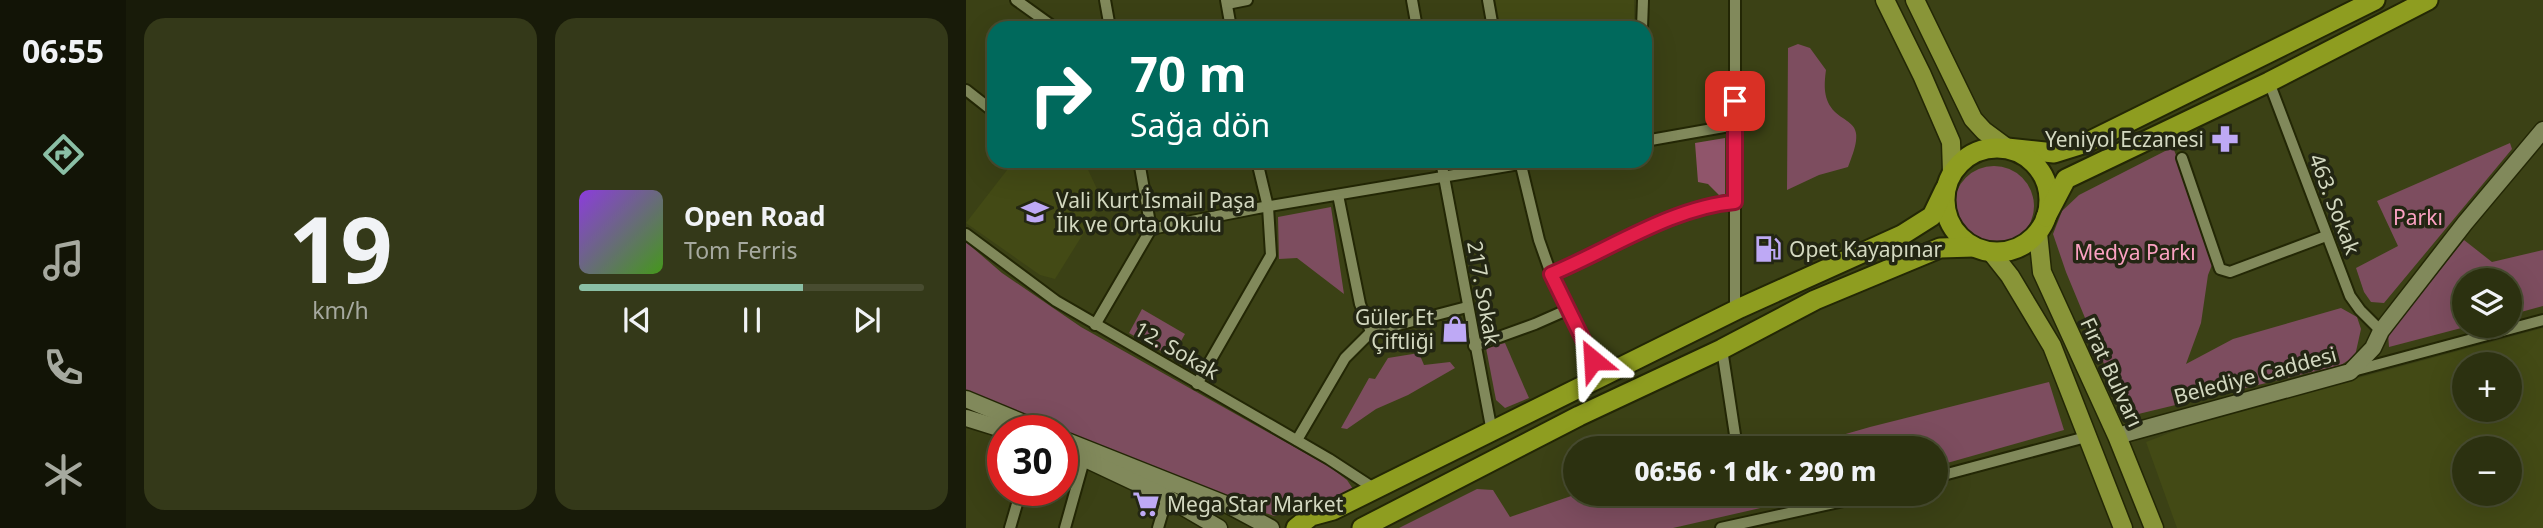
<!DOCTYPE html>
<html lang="tr">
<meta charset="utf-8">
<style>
:root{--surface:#2c3110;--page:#343919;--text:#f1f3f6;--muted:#a6a99f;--line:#484c30;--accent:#8abfa5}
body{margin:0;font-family:"Noto Sans",sans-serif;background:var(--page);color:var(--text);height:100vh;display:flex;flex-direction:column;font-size:26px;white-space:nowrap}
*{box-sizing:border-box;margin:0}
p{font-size:23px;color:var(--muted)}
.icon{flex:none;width:38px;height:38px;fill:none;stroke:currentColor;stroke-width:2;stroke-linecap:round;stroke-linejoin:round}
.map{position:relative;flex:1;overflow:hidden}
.sheet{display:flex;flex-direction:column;gap:18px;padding:18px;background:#181b09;width:840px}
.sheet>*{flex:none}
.guide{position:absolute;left:21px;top:21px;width:665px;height:147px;border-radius:21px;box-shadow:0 7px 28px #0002,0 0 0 2px var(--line);background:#00695c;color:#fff;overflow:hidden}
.fabs{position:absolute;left:1486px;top:268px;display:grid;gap:14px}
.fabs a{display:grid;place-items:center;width:70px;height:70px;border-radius:50%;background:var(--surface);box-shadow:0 7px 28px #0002,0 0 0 2px var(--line);font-size:35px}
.speed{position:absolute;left:21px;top:415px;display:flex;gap:14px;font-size:35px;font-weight:700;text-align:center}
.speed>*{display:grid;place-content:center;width:91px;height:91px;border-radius:50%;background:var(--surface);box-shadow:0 7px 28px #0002,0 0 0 2px var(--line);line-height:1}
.speed .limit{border:10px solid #d22;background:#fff;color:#111}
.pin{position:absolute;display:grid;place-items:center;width:60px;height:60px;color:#fff;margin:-30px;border-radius:14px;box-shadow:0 4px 10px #0006}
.me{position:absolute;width:77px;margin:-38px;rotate:333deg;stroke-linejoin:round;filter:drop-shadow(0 0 5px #0008)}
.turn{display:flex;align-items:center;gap:24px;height:147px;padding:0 28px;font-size:32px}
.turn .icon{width:91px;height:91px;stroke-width:2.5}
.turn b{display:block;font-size:49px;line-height:60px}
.sheet .card{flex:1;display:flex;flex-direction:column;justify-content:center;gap:10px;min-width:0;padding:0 24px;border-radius:21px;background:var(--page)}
.sheet .dial{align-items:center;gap:0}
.dial b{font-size:91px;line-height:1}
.song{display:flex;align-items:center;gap:21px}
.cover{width:84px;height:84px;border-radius:10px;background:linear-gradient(135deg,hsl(270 70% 55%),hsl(100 70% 35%))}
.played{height:7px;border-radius:4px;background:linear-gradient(90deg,var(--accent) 65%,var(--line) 65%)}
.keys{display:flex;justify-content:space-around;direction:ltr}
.sheet .tiles{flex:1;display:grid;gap:18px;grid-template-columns:repeat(2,1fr)}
.trip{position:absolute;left:597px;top:436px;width:385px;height:70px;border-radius:35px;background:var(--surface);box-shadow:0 7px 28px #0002,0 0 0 2px var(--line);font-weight:800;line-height:70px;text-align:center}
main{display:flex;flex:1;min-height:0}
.menu{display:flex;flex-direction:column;width:126px;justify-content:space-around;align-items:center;background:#121406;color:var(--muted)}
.menu .icon{width:49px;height:49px}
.menu .active{color:var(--accent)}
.menu b{font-size:32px;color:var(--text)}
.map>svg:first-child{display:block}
.built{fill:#434a15;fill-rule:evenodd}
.green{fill:#7d4d5f}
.forest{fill:#90556b}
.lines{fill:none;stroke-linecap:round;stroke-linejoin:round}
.street-casing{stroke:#232705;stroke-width:14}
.secondary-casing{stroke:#232705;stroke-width:19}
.primary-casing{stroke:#232705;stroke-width:21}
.highway-casing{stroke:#232705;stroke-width:23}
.street{stroke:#81895b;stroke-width:10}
.secondary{stroke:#81895b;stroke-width:16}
.primary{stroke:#899538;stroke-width:18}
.highway{stroke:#8e9d20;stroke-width:19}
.route-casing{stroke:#92132f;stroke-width:18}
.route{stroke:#e11d48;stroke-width:12}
.labels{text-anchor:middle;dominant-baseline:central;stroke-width:7;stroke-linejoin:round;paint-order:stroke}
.poi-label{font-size:21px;fill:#d3d8c0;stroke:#232613;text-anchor:start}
.street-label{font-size:21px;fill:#d3d8c0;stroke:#232613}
.park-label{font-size:21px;fill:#fba1c2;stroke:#232613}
</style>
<main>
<nav class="menu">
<b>06:55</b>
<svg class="icon active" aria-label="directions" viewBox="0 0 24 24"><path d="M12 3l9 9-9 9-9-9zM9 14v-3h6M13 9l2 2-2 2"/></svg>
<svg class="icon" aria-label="music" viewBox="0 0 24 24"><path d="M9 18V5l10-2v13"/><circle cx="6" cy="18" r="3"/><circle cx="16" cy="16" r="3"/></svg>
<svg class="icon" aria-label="phone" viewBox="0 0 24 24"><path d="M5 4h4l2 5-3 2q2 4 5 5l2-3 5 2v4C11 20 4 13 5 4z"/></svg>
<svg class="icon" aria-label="climate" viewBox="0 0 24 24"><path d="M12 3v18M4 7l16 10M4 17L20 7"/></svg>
</nav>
<section class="sheet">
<div class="tiles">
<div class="card dial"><b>19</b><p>km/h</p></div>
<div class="card">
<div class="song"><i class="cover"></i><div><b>Open Road</b><p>Tom Ferris</p></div></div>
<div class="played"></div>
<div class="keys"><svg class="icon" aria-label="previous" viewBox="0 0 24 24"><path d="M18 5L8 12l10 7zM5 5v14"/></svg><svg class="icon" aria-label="pause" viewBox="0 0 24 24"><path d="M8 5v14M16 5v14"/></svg><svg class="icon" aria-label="next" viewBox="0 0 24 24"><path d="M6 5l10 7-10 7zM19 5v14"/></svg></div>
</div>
</div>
</section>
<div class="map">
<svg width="1577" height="528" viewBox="0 0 1577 528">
<rect width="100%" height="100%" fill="#3b4115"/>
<g class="built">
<polygon points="529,0 668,0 668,28 535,28"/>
<polygon points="48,161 118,161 137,202 89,279 74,275 0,223"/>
<path d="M1577,328V528H1211L1180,442L1237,420ZM1498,364H1544V410H1498ZM1498,448H1544V494H1498Z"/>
</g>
<g class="green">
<path d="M832,44L844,48L860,70C858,85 857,100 869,112C878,121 893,123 890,141C889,149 885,159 882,167L853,175L821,190L822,48Z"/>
<polygon points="1544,143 1546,149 1418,303 1405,302 1398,292 1390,268 1432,246 1411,201"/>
<polygon points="1207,147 1248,260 1242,275 1235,323 1220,364 1267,339 1375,308 1391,317 1395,329 1389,356 1375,365 1160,417 1100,272 1087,234 1096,211 1113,195"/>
<circle cx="1028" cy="206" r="40"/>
<polygon points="365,207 378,294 331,258 313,259 312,217"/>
<polygon points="1498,240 1526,262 1577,250 1577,306 1544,315 1544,280 1498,280 1498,326 1503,326 1423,347 1422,334 1463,277 1470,275"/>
<polygon points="0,242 36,273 115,327 364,467 381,480 387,489 383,495 375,498 308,516 265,501 0,390"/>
<polygon points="176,309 219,334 206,357 163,333"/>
<polygon points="539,343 563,398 539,408 530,400 520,348"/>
<polygon points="453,353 458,365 484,362 489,368 442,395 410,409 381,429 375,428 403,378 409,379 422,358"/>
<polygon points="1083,382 1098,430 974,465 970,466 970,448 831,448 904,427"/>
<polygon points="511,489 527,490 544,517 611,494 856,494 707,528 433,528"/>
</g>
<polygon class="forest" points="759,138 759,194 753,195 742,184 732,182 729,143"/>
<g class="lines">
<defs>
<g id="street">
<polyline points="50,0 89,28"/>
<polyline points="139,0 144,28"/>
<polyline points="260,0 265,28"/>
<polyline points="446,0 451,28"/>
<polyline points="522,0 527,28"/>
<polyline points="261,4 281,0"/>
<polyline points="676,28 677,0"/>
<polyline points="1303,82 1384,296 1394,310 1415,331"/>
<polyline points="0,90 28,112"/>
<polyline points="679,141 769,125"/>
<polyline points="1216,158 1254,269 1264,272 1360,236"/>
<polyline points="475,161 526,432"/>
<polyline points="554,161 573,240 585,274 617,343 637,377"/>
<polyline points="372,195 394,304 405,332"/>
<polyline points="185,229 292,208 571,161"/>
<polyline points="0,234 90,301 363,459 409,489"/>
<path d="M585,274C644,250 705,207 769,202"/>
<polyline points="769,310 769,0"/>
<polyline points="129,325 185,229 173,161"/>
<polyline points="508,346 569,324 603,309"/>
<polyline points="756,349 771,448"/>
<polyline points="1387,371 1577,320"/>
<polyline points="231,384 305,255 302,207 291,161"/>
<polyline points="331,440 379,358 405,332 501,307"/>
<polyline points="970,477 1120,437"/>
<polyline points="44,528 55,490"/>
<polyline points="99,528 120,453"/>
<polyline points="192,528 202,494"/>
<polyline points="755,528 909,494"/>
</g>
<g id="secondary">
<polyline points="0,399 75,430"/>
<polyline points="0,418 39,430"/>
<polyline points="1151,436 1384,372 1407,348 1415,331 1499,223 1577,130"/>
<polyline points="96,439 262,505 305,528"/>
<polyline points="115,457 200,497 253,528"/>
</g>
<g id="primary">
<polyline points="919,0 956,75 985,142 986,172"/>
<polyline points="949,0 1007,119 1018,131 1041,148"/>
<polyline points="1072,233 1076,272 1151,436 1188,528"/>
<polyline points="1025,252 1044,276 1086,346 1157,528"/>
</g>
<g id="highway">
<polyline points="1041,148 1088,153 1120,143 1409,0"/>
<circle cx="1031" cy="200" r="52"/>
<polyline points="1080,217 1100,179 1303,82 1462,0"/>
<polyline points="330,528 345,516 367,510 774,308 936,235 966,216 979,189"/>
<polyline points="396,528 613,416 756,349 849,300 974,248 1008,247"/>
</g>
</defs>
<use href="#street" class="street-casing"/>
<use href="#secondary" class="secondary-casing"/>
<use href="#primary" class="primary-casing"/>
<use href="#highway" class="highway-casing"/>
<use href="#street" class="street"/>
<use href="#secondary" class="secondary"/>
<use href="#primary" class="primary"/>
<use href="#highway" class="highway"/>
</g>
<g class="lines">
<defs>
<path id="route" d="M627,360L585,274C643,250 707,207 769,202V101"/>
</defs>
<use href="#route" class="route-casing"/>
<use href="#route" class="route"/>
</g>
<defs>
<symbol id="pharmacy-bare" viewBox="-9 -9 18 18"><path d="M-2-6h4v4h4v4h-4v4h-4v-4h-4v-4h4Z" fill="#bea9f5" stroke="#232613" stroke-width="2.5" paint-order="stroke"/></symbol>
<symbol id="school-bare" viewBox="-9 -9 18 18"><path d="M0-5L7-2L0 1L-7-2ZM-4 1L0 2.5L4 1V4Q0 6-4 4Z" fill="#bea9f5" stroke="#232613" stroke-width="2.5" paint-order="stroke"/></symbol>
<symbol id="fuel-bare" viewBox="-9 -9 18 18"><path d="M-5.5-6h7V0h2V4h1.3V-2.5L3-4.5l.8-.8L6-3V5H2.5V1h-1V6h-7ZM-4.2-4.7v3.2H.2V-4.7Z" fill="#bea9f5" stroke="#232613" stroke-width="2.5" paint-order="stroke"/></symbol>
<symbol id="shop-bare" viewBox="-9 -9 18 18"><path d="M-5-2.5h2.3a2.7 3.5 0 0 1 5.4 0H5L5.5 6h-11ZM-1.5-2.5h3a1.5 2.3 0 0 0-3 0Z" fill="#bea9f5" stroke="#232613" stroke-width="2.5" paint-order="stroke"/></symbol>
<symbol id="supermarket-bare" viewBox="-9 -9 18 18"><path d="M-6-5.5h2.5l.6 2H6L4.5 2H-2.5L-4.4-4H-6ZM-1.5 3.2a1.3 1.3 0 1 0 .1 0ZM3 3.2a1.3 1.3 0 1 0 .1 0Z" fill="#bea9f5" stroke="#232613" stroke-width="2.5" paint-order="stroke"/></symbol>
</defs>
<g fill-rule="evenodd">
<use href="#pharmacy-bare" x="1240" y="120" width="38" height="38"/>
<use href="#school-bare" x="50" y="193" width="38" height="38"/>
<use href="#fuel-bare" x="783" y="230" width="38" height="38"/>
<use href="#shop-bare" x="470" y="310" width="38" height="38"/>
<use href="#supermarket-bare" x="161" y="485" width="38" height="38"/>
</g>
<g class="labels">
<g class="poi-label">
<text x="1238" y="139" text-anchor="end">Yeniyol Eczanesi</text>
<text x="90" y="200">Vali Kurt İsmail Paşa<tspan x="90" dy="24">İlk ve Orta Okulu</tspan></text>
<text x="823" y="249">Opet Kayapınar</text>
<text x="468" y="317" text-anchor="end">Güler Et<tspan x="468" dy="24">Çiftliği</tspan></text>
<text x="201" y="504">Mega Star Market</text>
</g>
<g class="street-label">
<text transform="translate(1369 204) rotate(69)">463. Sokak</text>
<text transform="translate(518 293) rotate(80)">217. Sokak</text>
<text transform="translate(211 350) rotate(30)">12. Sokak</text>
<text transform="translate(1146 372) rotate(65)">Fırat Bulvarı</text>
<text transform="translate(1289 375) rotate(-15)">Belediye Caddesi</text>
</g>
<g class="park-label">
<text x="1452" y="217">Parkı</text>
<text x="1169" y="252">Medya Parkı</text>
</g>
</g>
</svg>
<div class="fabs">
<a><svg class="icon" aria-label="layers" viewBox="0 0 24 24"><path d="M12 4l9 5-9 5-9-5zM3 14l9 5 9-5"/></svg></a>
<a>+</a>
<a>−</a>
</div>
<div class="speed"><div class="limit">30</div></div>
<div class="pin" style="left:769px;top:101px;background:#d93025"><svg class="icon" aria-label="arrive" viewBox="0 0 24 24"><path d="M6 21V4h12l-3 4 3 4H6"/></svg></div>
<svg class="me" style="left:627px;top:360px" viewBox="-20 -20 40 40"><path d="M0-17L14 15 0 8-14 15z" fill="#e11d48" stroke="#fff" stroke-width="4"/></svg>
<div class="trip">06:56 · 1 dk · 290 m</div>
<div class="guide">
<div class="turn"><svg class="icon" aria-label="right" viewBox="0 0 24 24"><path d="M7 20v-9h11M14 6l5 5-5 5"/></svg><div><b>70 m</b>Sağa dön</div></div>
</div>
</div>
</main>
